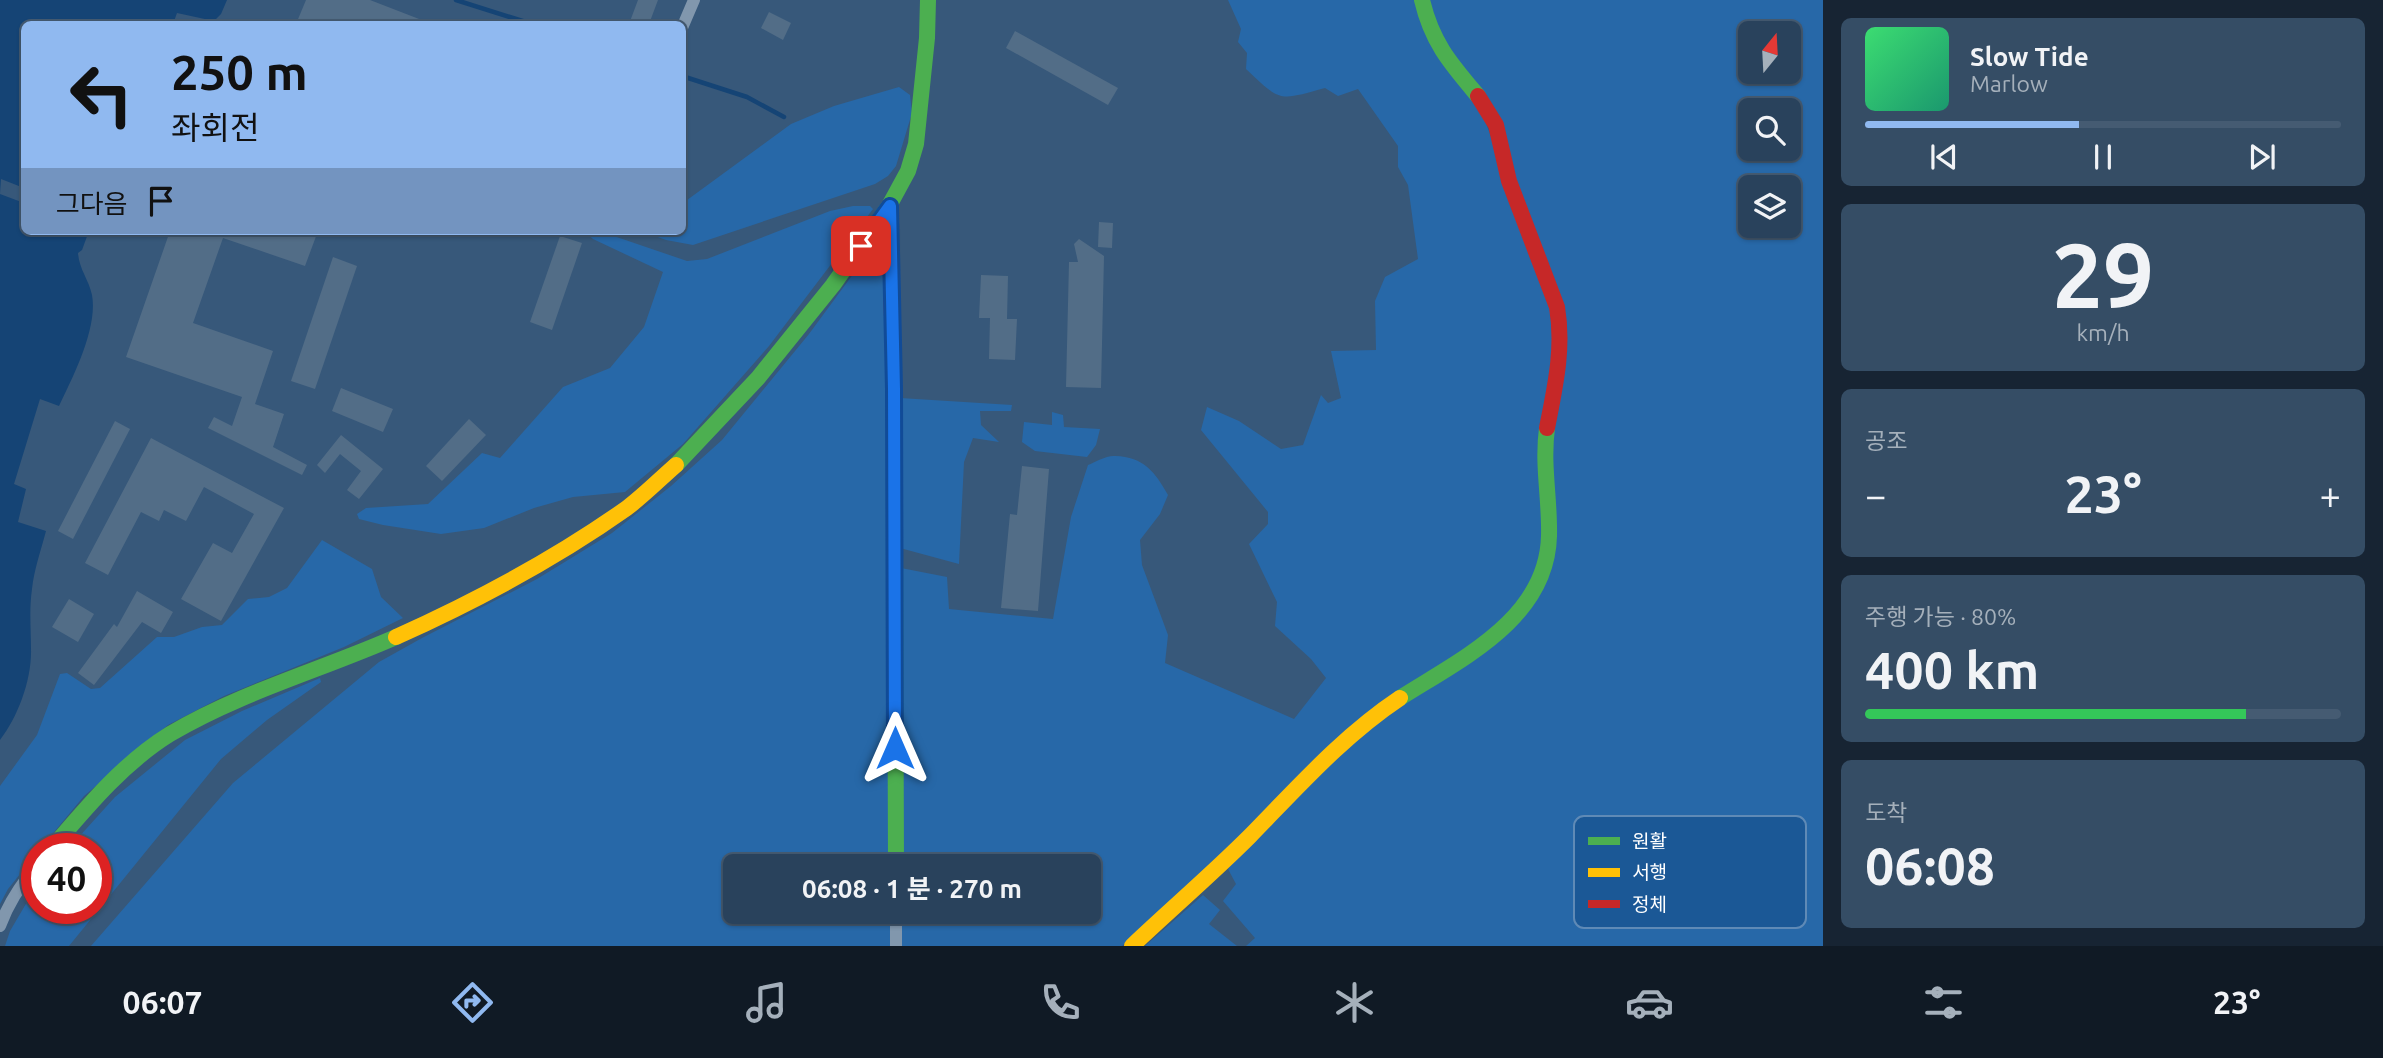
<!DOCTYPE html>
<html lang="ko">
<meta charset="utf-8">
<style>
:root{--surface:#29425c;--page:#354d65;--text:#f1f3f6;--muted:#a5b0bb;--line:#455b72;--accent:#90b9f0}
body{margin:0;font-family:Ubuntu,"Noto Sans KR",sans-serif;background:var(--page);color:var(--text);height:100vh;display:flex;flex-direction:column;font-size:26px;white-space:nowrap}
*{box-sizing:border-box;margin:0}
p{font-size:23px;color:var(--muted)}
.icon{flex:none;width:38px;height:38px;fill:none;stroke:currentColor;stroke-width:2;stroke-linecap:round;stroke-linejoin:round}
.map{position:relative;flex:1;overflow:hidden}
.panel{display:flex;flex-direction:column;gap:18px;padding:18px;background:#172433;width:560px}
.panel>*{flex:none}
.hud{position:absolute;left:21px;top:21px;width:665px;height:214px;border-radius:10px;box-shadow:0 2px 5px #0004,0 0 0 2px var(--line);background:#90b9f0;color:#111;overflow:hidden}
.needle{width:46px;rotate:18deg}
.tools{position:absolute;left:1738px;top:21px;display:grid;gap:14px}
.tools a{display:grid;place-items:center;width:63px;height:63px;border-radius:10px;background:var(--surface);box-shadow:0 2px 5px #0004,0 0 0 2px var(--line);font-size:35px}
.speed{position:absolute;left:21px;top:833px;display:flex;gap:14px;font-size:35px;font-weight:700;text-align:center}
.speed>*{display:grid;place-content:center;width:91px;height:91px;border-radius:50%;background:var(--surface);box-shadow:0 2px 5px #0004,0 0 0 2px var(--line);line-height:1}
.speed .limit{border:10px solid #d22;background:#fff;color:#111}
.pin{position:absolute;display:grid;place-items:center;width:60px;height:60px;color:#fff;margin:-30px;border-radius:14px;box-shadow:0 4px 10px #0006}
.me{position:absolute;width:77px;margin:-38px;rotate:0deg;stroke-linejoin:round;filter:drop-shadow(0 0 5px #0008)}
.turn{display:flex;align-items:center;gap:24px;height:147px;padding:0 35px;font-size:32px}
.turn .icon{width:91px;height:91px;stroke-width:2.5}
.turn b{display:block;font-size:49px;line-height:60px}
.then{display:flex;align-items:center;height:66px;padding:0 35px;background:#0003;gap:14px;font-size:26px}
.big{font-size:52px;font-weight:700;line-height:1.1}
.panel .card{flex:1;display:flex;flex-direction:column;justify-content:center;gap:10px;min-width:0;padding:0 24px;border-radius:10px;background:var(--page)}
.panel .dial{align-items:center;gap:0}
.dial b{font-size:91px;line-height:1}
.song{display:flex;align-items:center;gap:21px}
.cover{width:84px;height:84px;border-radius:10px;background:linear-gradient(135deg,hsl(140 70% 55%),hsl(160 70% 35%))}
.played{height:7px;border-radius:4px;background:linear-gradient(90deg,var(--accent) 45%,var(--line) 45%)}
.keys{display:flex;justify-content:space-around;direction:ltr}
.heat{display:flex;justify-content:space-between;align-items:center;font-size:38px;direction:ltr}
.charge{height:10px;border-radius:5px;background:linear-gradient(90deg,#34c759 80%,var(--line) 0)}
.trip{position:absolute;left:723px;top:854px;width:378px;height:70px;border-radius:10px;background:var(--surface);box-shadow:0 2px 5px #0004,0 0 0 2px var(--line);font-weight:700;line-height:70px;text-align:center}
.tab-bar{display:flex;height:112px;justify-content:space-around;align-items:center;background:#101a25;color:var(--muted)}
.tab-bar .icon{width:49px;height:49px}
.tab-bar .current{color:var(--accent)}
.tab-bar b{font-size:32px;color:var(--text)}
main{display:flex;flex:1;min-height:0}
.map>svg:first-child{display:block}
.green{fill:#2768a8;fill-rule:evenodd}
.water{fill:#154475}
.pier{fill:#37587a}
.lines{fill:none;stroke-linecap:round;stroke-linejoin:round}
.stream{stroke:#154475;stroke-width:4.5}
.building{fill:#526d87}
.street{stroke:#8197ad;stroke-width:12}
.fast{stroke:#4caf50;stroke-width:16}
.slow{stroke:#ffc107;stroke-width:16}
.jam{stroke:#c62828;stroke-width:16}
.route-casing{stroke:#114b97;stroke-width:18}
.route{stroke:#1a73e8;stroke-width:12}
.key{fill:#1b5896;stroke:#5f8ab6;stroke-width:2}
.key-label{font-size:19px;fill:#fff}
</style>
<main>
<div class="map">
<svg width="1823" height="946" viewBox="0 0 1823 946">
<rect width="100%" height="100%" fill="#37587a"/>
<g class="green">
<path d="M1228,0H1416L1480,107L1555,310L1544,542L1529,588L1502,620L1230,845L1122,946H901V912H1088V866H901V568L947,577L949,609L1053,619L1071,517L1088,465C1095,462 1107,455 1115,456C1144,457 1155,472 1168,495L1160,514L1140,540L1142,565L1168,635L1165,663L1294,719L1326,678L1311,659L1275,626L1277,602L1249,544L1268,524V512L1201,430L1207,407L1239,421L1281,449L1303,445L1321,395L1328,403L1341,398L1331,351L1376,350L1375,301L1385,277L1418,259L1408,185L1398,167V146L1358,89L1338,96L1325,88C1278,101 1281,102 1246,69L1247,53L1238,42L1241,29Z"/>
<path d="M1428,0H1823V946H1246L1255,938L1223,901L1236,884L1228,869L1236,857L1330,762L1537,594L1549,451L1565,364L1508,159L1447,52ZM1750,33H1788V72H1750ZM1750,110H1788V149H1750ZM1750,187H1788V226H1750Z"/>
<polygon points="899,87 910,95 912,113 896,166 888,176 875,184 693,245 666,240 641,231 682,231 683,203 791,124 834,106"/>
<polygon points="853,206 870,206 873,209 769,346 683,444 625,492 573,497 534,508 484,528 441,534 383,525 359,519 357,514 366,508 428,504 482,453 500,458 563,387 610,368 644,327 663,272 593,239 584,231 599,231 687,261 707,259 830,211"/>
<polygon points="881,241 884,243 891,866 735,866 735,912 891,912 892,946 91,946 233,783 379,662 422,638 537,579 612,533 671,486 722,440 809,334 876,243"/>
<polygon points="900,398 1012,405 1011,411 980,411 981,425 999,442 973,438 964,462 959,564 900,548"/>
<polygon points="1052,412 1063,415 1064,427 1100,429 1096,445 1087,457 1035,451 1022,442 1024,422 1052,425"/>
<polygon points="322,540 372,569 381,597 403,618 344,647 224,696 168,725 84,796 40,849 37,849 37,853 8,889 0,904 0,786 37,735 60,674 67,673 91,689 100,688 157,637 174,637 202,627 222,625 248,599 269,597 287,588"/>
<polygon points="320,678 321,682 267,720 221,759 69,946 5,946 10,931 37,885 37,908 96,908 96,849 68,849 115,797 185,740 242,711"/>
<polygon points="1203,895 1220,910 1209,924 1237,946 1145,946"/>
</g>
<path class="water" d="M0,0H227L221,14L214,21L177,13L173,24H24V231H89L82,250L78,253C79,269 89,280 92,295C98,328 73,377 59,406L40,399L14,484L26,489L18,522L46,531C41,550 34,570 32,589C29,610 31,629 31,649C32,679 18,717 0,740Z"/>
<polygon class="pier" points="1,179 24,188 24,203 0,194"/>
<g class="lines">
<g class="stream">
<polyline points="456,0 532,24"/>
<polyline points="682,76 747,97 784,117"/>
</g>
</g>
<g class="building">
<polygon points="306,0 370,0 432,24 296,24"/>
<polygon points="638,0 658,0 649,24 629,24"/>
<polygon points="769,12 791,23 783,40 761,28"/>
<polygon points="1015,31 1118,88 1108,105 1006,48"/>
<polygon points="1099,222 1113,223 1112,248 1098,247"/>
<polygon points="170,231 318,231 305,266 223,238 193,323 273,351 255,404 284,414 273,447 307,465 302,475 208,428 214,417 232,426 242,397 126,357"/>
<polygon points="560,236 582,243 552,330 530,322"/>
<polygon points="1079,239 1104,256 1101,388 1066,387 1069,262 1078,262 1074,244"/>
<polygon points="333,257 357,266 315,389 291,381"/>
<polygon points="981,275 1008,276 1007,319 1017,319 1015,360 989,359 990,318 979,318"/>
<polygon points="341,388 393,409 383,432 332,411"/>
<polygon points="469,419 486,435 442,481 426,466"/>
<polygon points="115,421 130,429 73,539 58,531"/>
<polygon points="341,435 383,469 359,499 347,490 361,471 340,454 325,473 317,465"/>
<polygon points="151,438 284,508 221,621 181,599 213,543 232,553 254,514 204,487 186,521 164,510 159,521 141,512 108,575 85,563"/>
<polygon points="1022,466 1049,469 1038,611 1001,608 1010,514 1017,515"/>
<polygon points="137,591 173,612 161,633 142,622 94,685 78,673 114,624 117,627"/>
<polygon points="69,599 94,614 78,642 52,627"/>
</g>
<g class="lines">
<g class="street">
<polyline points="682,28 694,0"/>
<polyline points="896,912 896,946"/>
<path d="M0,926C8,904 21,884 37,865"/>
</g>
<g class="fast">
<path d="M1422,0C1432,43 1451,64 1478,96"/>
<polyline points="676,465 758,378 833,285 889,206 908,171 916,144 927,38 928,0"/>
<polyline points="895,550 896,866"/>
<path d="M1400,698C1461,659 1547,619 1549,536C1550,499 1542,465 1547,428"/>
<path d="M51,849C86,808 123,763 170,734C241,692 321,670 396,637"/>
</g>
<g class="slow">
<path d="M396,637C476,601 555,559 627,508C644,495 660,479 676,465"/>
<path d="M1132,946C1171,909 1212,874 1250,836C1298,787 1343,736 1400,698"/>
</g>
<g class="jam">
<path d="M1478,96L1496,125L1509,181L1557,307C1564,349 1555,387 1547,428"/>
<polyline points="889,206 894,389 895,550"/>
</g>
</g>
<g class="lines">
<defs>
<polyline id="route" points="861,246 890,206 894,389 895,748"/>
</defs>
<use href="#route" class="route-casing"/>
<use href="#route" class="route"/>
</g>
<rect x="1574" y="816" width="232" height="112" rx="10" class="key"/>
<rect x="1588" y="837" width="32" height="8" fill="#4caf50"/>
<rect x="1588" y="868" width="32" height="9" fill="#ffc107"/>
<rect x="1588" y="900" width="32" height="8" fill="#c62828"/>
<g class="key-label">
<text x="1632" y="848">원활</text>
<text x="1632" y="879">서행</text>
<text x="1632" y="911">정체</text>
</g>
</svg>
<div class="tools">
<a><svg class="needle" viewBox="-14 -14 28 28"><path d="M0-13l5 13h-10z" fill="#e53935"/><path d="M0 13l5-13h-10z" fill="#a5b0bb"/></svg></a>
<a><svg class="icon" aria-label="search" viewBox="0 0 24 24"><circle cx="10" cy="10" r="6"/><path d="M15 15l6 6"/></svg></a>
<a><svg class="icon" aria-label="layers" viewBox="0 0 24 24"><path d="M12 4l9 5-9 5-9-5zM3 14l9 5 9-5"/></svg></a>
</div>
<div class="speed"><div class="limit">40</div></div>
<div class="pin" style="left:861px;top:246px;background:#d93025"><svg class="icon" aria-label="arrive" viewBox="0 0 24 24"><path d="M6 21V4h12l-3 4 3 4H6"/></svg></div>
<svg class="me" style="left:895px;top:748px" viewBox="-20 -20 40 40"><path d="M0-17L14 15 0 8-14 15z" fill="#1a73e8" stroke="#fff" stroke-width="4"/></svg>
<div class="trip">06:08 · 1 분 · 270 m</div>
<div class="hud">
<div class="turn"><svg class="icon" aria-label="left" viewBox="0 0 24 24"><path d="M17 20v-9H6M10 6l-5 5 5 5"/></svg><div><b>250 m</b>좌회전</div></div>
<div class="then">그다음<svg class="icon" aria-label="arrive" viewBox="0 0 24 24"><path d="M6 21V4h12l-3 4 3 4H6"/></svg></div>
</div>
</div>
<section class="panel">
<div class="card">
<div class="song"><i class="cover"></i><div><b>Slow Tide</b><p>Marlow</p></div></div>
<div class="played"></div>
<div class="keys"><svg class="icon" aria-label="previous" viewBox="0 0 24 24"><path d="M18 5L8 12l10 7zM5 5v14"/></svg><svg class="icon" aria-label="pause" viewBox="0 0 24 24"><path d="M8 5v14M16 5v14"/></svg><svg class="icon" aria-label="next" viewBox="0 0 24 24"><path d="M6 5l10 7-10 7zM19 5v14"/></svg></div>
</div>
<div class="card dial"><b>29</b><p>km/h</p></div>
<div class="card"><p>공조</p>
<div class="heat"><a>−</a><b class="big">23°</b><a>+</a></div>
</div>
<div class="card"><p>주행 가능 · 80%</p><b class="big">400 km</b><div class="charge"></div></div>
<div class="card"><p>도착</p><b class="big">06:08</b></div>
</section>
</main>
<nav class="tab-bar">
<b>06:07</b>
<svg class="icon current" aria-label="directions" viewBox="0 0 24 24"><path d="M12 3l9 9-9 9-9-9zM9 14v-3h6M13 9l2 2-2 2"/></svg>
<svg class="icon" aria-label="music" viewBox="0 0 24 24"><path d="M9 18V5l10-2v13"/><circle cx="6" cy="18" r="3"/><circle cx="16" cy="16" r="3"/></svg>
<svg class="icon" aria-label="phone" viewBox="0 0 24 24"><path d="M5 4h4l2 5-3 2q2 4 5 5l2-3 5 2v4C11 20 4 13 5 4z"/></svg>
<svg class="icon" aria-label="climate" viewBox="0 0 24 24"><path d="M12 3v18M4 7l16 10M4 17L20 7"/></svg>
<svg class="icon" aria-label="car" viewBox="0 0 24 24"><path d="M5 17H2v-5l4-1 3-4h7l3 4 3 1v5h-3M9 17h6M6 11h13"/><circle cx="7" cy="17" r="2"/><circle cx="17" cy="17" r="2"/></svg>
<svg class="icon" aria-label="filters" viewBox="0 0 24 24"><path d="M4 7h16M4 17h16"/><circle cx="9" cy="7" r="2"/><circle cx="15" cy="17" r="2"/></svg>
<b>23°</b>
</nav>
